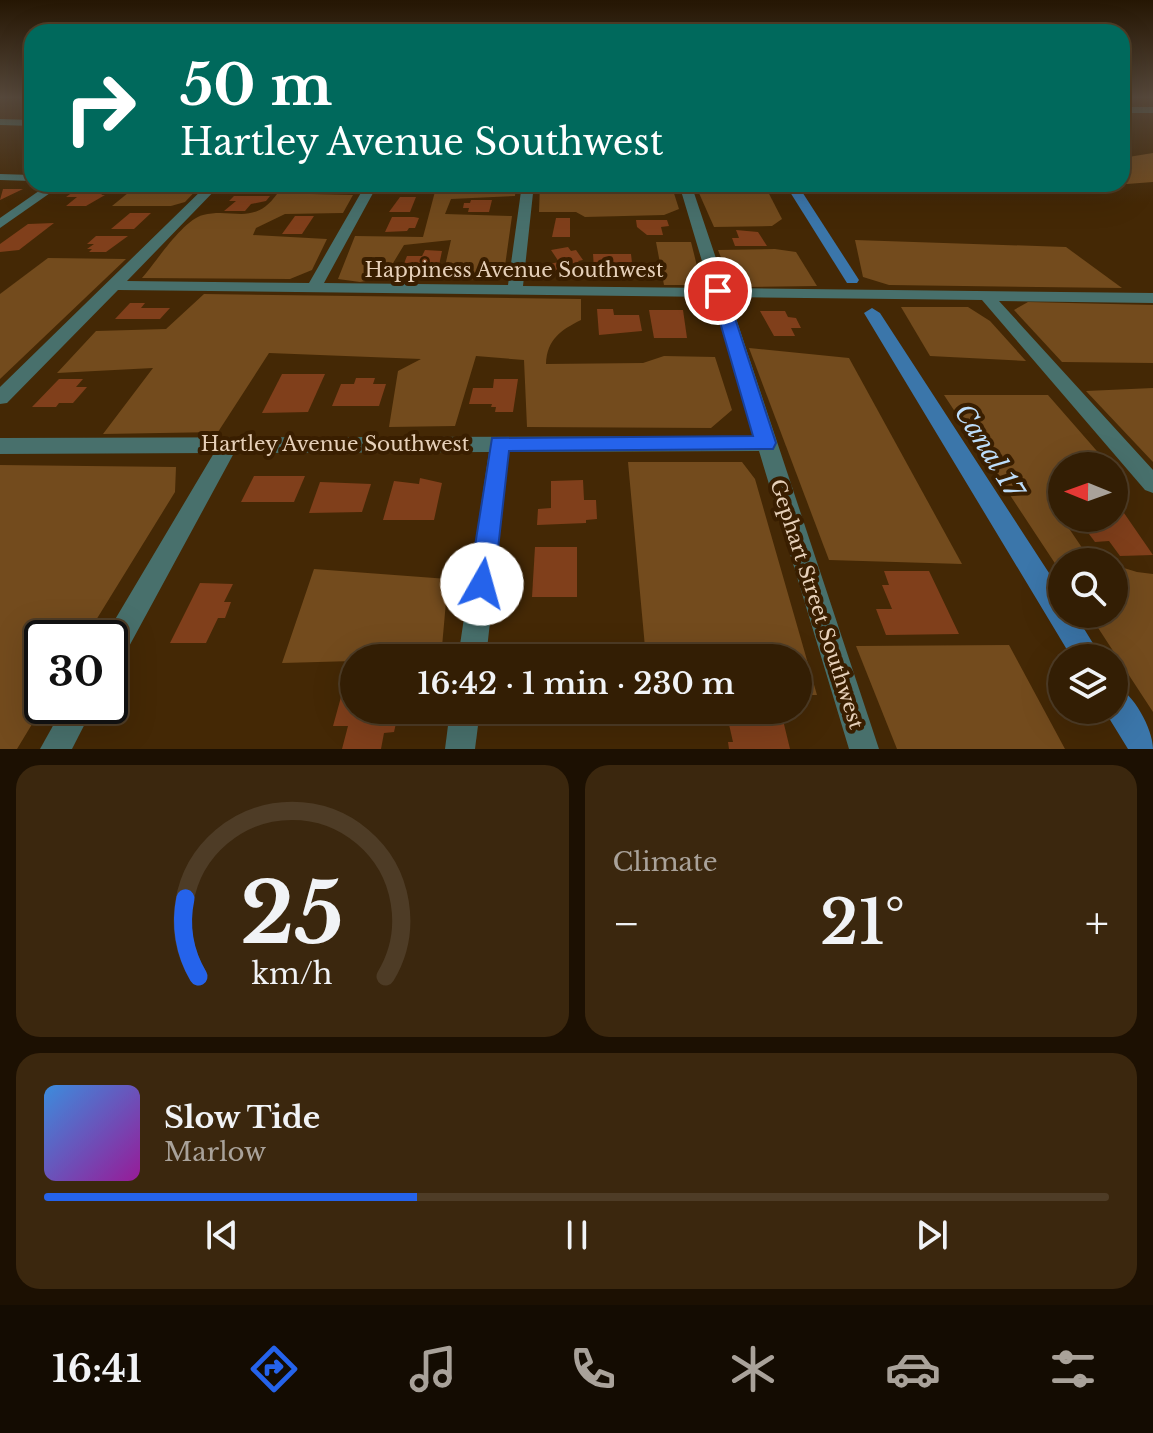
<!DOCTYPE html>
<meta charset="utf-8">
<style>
:root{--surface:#331e04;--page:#3b270e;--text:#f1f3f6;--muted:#a9a29a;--line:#4e3c26;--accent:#2563eb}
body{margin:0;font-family:"Libre Baskerville",serif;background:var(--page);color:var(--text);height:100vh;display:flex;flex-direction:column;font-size:30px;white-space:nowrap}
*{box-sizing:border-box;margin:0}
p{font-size:26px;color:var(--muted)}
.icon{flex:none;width:44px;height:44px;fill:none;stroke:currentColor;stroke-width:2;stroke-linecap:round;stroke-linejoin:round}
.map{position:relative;height:749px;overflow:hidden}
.panel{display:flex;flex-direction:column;gap:16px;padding:16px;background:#1c1002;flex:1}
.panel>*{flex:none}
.top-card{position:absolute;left:24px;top:24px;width:1106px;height:168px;border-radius:24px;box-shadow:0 8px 32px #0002,0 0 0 2px var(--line);background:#00695c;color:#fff;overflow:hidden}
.needle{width:52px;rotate:271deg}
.fabs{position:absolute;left:1048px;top:452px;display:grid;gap:16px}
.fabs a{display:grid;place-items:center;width:80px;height:80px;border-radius:50%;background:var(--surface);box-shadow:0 8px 32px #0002,0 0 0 2px var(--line);font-size:40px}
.speed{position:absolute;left:24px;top:620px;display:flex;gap:16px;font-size:40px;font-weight:700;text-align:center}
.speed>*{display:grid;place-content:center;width:104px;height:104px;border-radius:50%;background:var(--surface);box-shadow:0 8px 32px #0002,0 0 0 2px var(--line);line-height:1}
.speed .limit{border:4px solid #111;border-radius:12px;background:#fff;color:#111}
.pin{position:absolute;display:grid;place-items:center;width:68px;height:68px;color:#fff;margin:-34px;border:4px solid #fff;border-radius:50%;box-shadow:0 2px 8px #0007}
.me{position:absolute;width:88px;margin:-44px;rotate:7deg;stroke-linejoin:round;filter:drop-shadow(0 0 6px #0008)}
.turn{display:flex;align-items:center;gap:28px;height:168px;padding:0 24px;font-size:36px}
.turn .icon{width:104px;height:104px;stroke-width:2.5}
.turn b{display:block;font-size:56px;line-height:68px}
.big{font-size:60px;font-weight:600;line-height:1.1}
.panel .card{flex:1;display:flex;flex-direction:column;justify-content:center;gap:12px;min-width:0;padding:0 28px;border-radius:24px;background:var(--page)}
.panel .dial{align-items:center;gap:0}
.dial svg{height:208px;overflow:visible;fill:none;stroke:var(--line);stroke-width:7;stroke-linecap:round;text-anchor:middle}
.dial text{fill:var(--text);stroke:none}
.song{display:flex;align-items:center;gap:24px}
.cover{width:96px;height:96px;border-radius:12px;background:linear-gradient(135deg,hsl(210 70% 55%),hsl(300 70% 35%))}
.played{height:8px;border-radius:4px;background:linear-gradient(90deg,var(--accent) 35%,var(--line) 35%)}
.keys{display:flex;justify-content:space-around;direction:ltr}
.heat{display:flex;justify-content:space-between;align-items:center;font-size:44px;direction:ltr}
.panel .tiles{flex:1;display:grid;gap:16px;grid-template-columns:1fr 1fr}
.card:last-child{grid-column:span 2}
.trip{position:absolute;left:340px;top:644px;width:472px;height:80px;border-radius:40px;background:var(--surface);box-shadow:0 8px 32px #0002,0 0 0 2px var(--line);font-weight:600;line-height:80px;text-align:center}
.dock{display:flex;height:128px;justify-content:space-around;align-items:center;background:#140c02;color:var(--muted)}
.dock .icon{width:56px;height:56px}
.dock .selected{color:var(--accent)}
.dock b{font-size:36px;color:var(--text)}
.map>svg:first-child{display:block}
.forest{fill:#734b1d}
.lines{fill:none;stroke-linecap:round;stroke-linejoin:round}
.canal{fill:#3b76aa;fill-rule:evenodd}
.building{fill:#803f1b}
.minor{fill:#48706c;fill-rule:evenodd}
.route{fill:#2563eb;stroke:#184099;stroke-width:2}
.labels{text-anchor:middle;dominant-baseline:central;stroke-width:8;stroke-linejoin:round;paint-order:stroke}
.street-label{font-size:20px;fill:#e6d0b9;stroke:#391e00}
.near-water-label{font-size:26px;font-style:italic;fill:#bdddfa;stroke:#391e00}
</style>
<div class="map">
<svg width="1153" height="749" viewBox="0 0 1153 749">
<rect width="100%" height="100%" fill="#442805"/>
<g class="forest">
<polygon points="1153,153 1153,182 1101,186 1094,184 1122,184 1122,158"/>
<polygon points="139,184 202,184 185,202 171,206 112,206"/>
<path d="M231,184H309L305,187L310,194L353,195L343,213L285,214L256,228L253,235L327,239L312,270L290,279L142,278C156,262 183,220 203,215C233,207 253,227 277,194H223Z"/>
<path d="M437,184H516L515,196L451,199L445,214L512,216L504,273C481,280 466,282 443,275L451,240L404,245L384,278L360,282L338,279L355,236L423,237Z"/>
<polygon points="540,184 671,184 679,209 664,215 585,217 576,212 539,212"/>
<polygon points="695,184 764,184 782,219 772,226 714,227"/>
<polygon points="855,240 1066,247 1122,288 889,285 863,277"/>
<polygon points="656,242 691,242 701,282 692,285 664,285"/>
<polygon points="775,249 796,252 817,286 746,287 730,280 718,250"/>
<polygon points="48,258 126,259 0,379 0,294"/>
<path d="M204,294L581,299V320C561,330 547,339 546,364L643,363L664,356L715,357L732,410L711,428L527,427L524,360L476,356L455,426L389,427L398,371L421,359L269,353L218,432L103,434L153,368L57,373L96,331L166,329Z"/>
<polygon points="1028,302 1153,305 1153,363 1062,362 1014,310"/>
<polygon points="901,307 968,307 990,321 1026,361 930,356"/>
<polygon points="749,348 849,358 962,564 829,560"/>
<polygon points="1153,388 1153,462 1086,391"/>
<polygon points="944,395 1048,395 1110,466 1062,466 1062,495 1047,496 1087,555 1106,562 1062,562 1062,574"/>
<polygon points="628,462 742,462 755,479 817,695 798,695 798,658 646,658"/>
<polygon points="0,465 176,467 175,492 85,638 42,638 43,706 17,749 0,749"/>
<polygon points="1114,565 1137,572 1153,574 1153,712 1089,614 1114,614"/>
<polygon points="314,569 448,579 441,658 354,658 354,661 282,663"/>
<polygon points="1009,645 1065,749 897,749 856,646"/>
</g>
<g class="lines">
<g class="canal">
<polygon points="785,184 797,184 859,280 857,283 847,283"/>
<polygon points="872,308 880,313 1062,593 1062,614 1075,614 1102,658 1072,658 864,313"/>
<path d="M1114,685C1133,692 1153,729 1153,749H1128L1104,710H1114Z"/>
</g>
</g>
<g class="building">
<polygon points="318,184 340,184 335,192 320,192 323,188 315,188"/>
<polygon points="410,184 427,184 429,186 420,192 404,192"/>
<polygon points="3,189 23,189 0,200"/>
<polygon points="73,192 104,193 101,195 105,195 86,206 66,206 77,197 66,197"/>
<polygon points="234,196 270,196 266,201 251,204 245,211 224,211 236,201 229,201"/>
<polygon points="400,197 416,197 410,212 389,212"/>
<polygon points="471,200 492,200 489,212 468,212 469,208 463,208 464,203 470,203"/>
<polygon points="130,213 151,213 134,229 111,229"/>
<polygon points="295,216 314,216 302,234 282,234"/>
<polygon points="392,217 414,217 419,218 415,228 409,228 407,231 385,232"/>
<polygon points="556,218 570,218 570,237 552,237"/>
<polygon points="636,220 667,220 669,226 661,227 663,235 647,235 637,227"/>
<polygon points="54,223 19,250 0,252 0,244 28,224"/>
<polygon points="736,230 758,232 767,246 735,246 732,238 739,238"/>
<polygon points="96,236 128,236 106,252 89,252 92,249 87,249 94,244 87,244"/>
<polygon points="568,247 571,251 576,250 583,260 578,261 581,265 554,271 549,264 559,262 551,250"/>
<polygon points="425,250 442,251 438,270 403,266 407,256 422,256"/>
<polygon points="593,254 631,254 633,272 620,272 620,268 594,269"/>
<polygon points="130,303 145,303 141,308 170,308 160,319 115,319"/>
<polygon points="597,309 613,309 614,315 639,315 642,331 599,335"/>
<polygon points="649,310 683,310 687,338 654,338"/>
<polygon points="760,311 785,311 788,317 796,318 801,328 791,328 795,336 774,336"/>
<polygon points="282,374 325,374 308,412 262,413"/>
<polygon points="356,378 375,378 373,384 386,384 379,406 332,406 341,384 354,384"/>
<polygon points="59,379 83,379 76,387 87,387 73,403 59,403 56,407 32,407"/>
<polygon points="494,379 518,379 513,412 495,412 496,407 491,407 492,404 469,404 473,388 493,388"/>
<polygon points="254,476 305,476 294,502 241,502"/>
<polygon points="420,478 442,483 434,520 383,520 394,481 419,484"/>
<polygon points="583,480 584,500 596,500 597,519 586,520 586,523 537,525 538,509 551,508 551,481"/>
<polygon points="320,482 371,484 362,512 309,513"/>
<polygon points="1114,513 1124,513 1153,555 1120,556 1109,541 1095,542 1077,518 1114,518"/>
<polygon points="535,547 577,547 577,597 532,597"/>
<polygon points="884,571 929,571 959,634 886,635 876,609 892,609 882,585 889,585"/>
<polygon points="200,583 233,584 224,602 231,602 225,618 218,618 206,643 170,643"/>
<polygon points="341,697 354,697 354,710 399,710 394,732 384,733 381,749 342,749 348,726 333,726"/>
<polygon points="728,720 783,720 790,749 729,749 728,742 733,742"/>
</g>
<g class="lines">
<g class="minor">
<rect x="1122" y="107" width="31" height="6"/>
<polygon points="0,119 32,120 32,126 0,125"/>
<polygon points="0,174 32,175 32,181 0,180"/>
<polygon points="49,184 63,184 0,228 0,218"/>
<polygon points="208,184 221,184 127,281 309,283 366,184 378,184 324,283 508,285 522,184 534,184 523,286 710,288 679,184 691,184 726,288 1153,293 1153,303 999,301 1153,470 1153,493 1145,490 982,300 729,297 879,749 849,749 759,451 509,452 486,658 458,658 489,452 234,453 120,663 110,666 110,638 104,638 214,453 0,454 0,438 755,436 713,297 118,290 7,403 0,404 0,387"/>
<polygon points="64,706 94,706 72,749 40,749"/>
<polygon points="450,710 480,710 475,749 445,749"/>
</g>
</g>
<linearGradient id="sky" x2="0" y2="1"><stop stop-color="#251603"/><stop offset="0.48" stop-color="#56483b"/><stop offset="1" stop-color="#56483b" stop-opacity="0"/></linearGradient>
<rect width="1153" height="203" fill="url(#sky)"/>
<polygon class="route" points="718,286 726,291 776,443 773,449 509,451 494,584 491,592 482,595 473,592 469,584 492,438 753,436 711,291"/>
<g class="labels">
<g class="street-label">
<text x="514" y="270">Happiness Avenue Southwest</text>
<text x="335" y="444">Hartley Avenue Southwest</text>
<text transform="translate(817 604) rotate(72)">Gephart Street Southwest</text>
</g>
<g class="near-water-label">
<text transform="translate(989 451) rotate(58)">Canal 17</text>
</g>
</g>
</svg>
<div class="fabs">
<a><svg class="needle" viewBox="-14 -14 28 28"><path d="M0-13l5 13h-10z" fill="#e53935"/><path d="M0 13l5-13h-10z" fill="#a9a29a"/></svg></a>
<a><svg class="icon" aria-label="search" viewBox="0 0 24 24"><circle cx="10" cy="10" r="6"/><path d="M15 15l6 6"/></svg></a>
<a><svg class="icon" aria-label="layers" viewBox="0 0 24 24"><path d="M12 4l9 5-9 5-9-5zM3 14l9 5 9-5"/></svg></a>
</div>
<div class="speed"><div class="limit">30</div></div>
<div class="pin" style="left:718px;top:291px;background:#d93025"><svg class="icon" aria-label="arrive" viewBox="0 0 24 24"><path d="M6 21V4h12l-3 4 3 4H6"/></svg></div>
<svg class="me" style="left:482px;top:584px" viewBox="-20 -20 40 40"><circle r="19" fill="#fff"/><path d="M0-13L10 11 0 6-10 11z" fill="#2563eb"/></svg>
<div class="trip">16:42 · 1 min · 230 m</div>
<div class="top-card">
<div class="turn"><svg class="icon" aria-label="right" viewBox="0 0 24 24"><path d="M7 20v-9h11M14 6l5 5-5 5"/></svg><div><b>50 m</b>Hartley Avenue Southwest</div></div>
</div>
</div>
<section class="panel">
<div class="tiles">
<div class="card dial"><svg viewBox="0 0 100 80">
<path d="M14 69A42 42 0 1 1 86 69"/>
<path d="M14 69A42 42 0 0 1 9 39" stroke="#2563eb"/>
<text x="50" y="56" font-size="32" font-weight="700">25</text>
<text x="50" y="72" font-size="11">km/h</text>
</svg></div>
<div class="card"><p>Climate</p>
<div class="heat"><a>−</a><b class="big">21°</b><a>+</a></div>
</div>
<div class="card">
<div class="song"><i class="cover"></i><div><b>Slow Tide</b><p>Marlow</p></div></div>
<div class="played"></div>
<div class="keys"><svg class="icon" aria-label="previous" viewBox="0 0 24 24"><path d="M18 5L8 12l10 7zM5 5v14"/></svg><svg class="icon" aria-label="pause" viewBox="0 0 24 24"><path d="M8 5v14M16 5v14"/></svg><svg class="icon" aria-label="next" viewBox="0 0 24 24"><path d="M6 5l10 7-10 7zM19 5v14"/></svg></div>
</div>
</div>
</section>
<nav class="dock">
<b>16:41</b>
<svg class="icon selected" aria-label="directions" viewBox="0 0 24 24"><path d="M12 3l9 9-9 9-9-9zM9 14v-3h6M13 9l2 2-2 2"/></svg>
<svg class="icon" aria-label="music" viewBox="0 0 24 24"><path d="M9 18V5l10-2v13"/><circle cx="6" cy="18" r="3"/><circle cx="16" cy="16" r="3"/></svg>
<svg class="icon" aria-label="phone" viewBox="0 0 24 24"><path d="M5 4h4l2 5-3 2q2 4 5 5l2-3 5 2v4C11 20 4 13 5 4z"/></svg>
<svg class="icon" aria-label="climate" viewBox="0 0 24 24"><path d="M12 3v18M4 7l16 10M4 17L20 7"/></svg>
<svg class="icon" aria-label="car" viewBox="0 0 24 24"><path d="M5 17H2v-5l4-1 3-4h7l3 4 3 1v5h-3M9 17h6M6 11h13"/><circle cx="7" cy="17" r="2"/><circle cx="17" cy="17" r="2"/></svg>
<svg class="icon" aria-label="filters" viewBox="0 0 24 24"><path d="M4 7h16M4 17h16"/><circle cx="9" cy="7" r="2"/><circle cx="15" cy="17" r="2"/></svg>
</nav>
